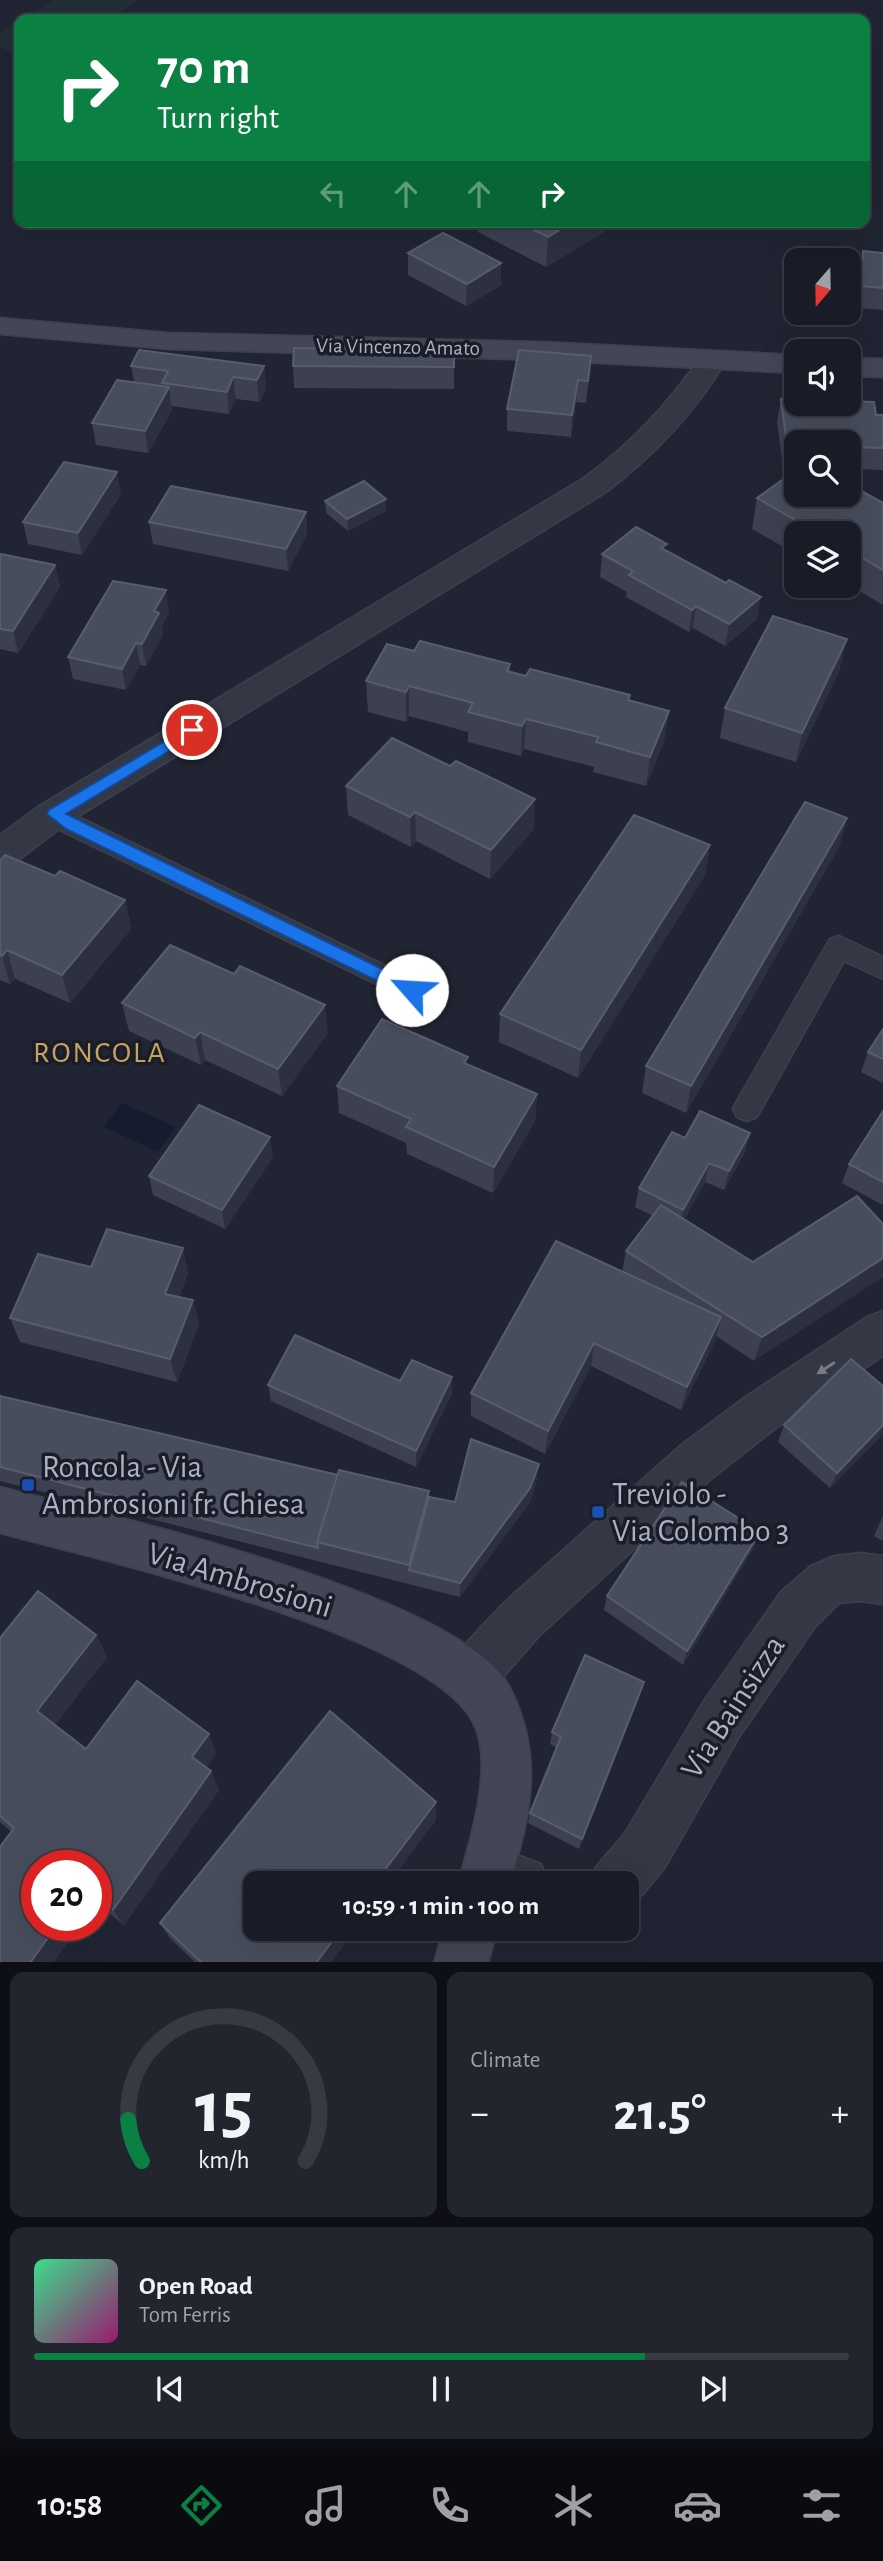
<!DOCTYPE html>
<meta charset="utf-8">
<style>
:root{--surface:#191c26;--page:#22252e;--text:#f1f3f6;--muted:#9fa1a7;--line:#373a43;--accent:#0b8043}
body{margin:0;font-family:"Alegreya Sans",sans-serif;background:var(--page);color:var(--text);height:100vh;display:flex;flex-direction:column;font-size:26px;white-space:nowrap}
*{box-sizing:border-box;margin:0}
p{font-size:23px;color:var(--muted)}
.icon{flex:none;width:38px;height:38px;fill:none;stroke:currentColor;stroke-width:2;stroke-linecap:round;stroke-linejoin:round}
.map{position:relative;height:1962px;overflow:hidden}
.sheet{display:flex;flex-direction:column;gap:10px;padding:10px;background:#0e0f15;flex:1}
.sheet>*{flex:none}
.hud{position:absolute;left:14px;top:14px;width:856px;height:214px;border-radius:14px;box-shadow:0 7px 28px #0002,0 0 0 2px var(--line);background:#0b8043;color:#fff;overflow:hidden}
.needle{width:46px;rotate:200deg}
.tools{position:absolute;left:784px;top:248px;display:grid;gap:14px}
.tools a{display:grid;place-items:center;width:77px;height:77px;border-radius:14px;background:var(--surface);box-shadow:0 7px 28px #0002,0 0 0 2px var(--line);font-size:35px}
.speed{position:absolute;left:21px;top:1850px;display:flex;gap:14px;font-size:35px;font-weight:700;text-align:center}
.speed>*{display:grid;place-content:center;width:91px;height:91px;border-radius:50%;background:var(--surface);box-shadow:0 7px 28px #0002,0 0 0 2px var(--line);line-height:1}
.speed .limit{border:10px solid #d22;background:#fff;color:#111}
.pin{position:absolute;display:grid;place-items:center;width:60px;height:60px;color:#fff;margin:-30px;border:4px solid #fff;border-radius:50%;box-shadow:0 2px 7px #0007}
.me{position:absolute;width:77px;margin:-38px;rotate:296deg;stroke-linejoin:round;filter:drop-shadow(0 0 5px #0008)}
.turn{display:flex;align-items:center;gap:24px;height:147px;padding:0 28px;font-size:32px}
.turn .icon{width:91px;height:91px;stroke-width:2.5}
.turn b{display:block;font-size:49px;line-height:60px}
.lanes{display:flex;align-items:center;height:66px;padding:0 28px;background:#0003;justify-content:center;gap:35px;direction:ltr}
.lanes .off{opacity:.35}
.big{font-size:52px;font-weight:700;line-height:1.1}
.sheet .tile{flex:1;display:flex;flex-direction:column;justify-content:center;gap:10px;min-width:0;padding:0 24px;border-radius:14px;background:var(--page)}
.sheet .dial{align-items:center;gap:0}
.dial svg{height:182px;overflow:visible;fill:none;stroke:var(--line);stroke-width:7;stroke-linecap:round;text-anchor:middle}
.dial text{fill:var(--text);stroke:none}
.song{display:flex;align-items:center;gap:21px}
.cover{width:84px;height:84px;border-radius:10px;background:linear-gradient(135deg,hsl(150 70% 55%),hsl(320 70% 35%))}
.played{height:7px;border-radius:4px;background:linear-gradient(90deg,var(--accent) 75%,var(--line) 75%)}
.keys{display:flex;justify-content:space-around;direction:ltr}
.heat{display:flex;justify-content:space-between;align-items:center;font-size:38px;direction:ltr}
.sheet .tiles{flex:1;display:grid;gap:10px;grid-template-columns:1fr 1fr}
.tile:last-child{grid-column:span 2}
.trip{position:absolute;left:243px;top:1871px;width:396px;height:70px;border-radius:14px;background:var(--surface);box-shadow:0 7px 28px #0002,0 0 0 2px var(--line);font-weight:700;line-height:70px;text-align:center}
.dock{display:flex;height:112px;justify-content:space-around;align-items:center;background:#0a0b0f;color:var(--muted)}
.dock .icon{width:49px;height:49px}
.dock .active{color:var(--accent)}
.dock b{font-size:32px;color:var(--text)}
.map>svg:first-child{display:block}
.green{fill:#232e34}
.water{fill:#161b2f}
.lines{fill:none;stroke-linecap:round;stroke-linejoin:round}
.lane-casing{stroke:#3d404d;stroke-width:3}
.street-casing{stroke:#3d404d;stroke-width:3}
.secondary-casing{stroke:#3d404d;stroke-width:3}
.lane{fill:#343744;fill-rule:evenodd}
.street{fill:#343744;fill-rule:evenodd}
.secondary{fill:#424656;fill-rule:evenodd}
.wall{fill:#3c4051}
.shaded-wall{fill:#2c3040}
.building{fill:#484d5d;stroke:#585c6d;stroke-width:2}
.oneway{fill:#777a89}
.route{fill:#1a73e8;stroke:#114b97;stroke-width:2}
.transit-dot{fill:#1a4fb4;stroke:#1a1c28;stroke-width:2.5}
.labels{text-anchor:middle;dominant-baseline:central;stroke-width:7;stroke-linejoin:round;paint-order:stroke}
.far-street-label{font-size:21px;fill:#aeb1c1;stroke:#1a1c28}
.quarter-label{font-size:30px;letter-spacing:2px;fill:#c6a364;stroke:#1a1c28}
.near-poi-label{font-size:32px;fill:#aeb1c1;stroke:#1a1c28;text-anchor:start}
.near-street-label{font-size:32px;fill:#aeb1c1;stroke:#1a1c28}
</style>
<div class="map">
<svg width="883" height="1963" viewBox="0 0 883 1963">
<rect width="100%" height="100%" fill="#212533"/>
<g class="green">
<polygon points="54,0 139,0 110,19 22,19"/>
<polygon points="19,21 19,59 0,46 0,32"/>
</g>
<polygon class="water" points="122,1103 176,1127 158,1152 104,1127"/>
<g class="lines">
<defs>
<g id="lane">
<polygon points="54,805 421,983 425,990 421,997 412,1001 403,997 62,831 45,820 42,814 45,808"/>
<polygon points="839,936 883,957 883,979 844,961 757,1117 747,1121 737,1117 733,1109 737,1101 830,939"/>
</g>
<g id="street">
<path d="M712,352L722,355L726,361C694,413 655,455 606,492L67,823L13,864L0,868V835L41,805L584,478C632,443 668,404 702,355Z"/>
<polygon points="883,1311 883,1356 776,1428 712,1478 539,1636 488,1694 470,1701 452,1694 445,1676 452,1658 505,1602 680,1446 744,1398 867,1317"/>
<path d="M860,1553L883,1556V1604L860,1601L839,1603L815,1627L739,1737L665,1867L642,1895L626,1904V1883H588C597,1859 613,1851 627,1830L704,1701L781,1592L811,1566L835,1556Z"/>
<polygon points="488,1844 541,1864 548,1883 467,1883 462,1870 469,1851"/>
</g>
<g id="secondary">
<polygon points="0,318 169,333 542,342 796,355 796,373 542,360 169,349 0,334"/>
<polygon points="849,358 883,359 883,377 849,376"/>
<path d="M0,1487C104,1514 463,1595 510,1688C544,1756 531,1814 510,1883H458C470,1842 495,1762 473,1722C426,1633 100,1560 0,1533Z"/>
<polygon points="444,1928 498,1928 488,1963 434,1963"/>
</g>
</defs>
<use href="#lane" class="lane-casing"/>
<use href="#street" class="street-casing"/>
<use href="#secondary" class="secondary-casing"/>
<use href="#lane" class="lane"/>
<use href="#street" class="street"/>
<use href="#secondary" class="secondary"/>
</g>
<g class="wall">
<polygon points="478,222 620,222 546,267 478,232"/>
<polygon points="863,252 883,253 883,310 856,308 859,273"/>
<polygon points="408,253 501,285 466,306 408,275"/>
<polygon points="454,350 454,389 294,388 293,366"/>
<polygon points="519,350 589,378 586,403 576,402 571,437 507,431 507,409"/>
<polygon points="131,366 264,366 266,388 259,402 236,399 229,414 171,406 172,410 148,453 96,445 92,423 134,382"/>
<polygon points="781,399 883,415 883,470 849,469 849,443 796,443 796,468 783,467 777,422"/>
<polygon points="121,494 82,555 28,544 23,522"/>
<polygon points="757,498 883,503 883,605 849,585 849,534 796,534 796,554 752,529"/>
<polygon points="325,501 386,511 348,531 326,513"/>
<polygon points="306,512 307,534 288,571 153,544 149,522"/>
<polygon points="666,551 757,619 725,646 693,628 689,632 626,597 627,592 600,577 602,554"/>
<polygon points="0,556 55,565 60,587 18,653 0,649"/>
<polygon points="169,612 162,626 163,635 146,666 140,665 126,690 73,679 68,657"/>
<polygon points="414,651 510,664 510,672 669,711 664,741 646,786 593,772 594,767 524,749 521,756 468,742 468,732 409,716 406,722 368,712 366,681"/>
<polygon points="840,669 796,762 720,738 725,708"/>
<polygon points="450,766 534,829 490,879 416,841 411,847 348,815 346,786"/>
<polygon points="847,818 839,847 686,1113 642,1093 646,1066"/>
<polygon points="710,845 705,875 578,1078 499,1042 500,1014"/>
<polygon points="0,861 125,900 131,929 70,1003 15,979 10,984 0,980"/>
<polygon points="122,1003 328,1033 282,1096 205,1060 201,1065 129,1031"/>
<polygon points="883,1029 883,1083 861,1072 868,1052"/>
<polygon points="468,1064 537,1094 535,1121 493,1193 407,1154 406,1143 339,1113 337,1086"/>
<polygon points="883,1111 883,1205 842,1183 849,1164"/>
<polygon points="750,1133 745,1152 724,1190 705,1182 684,1220 753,1262 857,1196 754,1361 716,1336 715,1341 681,1410 591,1366 545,1454 471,1416 471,1393 622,1272 626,1251 653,1216 635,1207 639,1188 685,1138"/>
<polygon points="273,1157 225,1229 153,1195 149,1176"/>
<polygon points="91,1267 188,1273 179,1297 193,1300 199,1324 177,1382 20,1342 10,1318"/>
<polygon points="452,1377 452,1394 416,1467 271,1401 268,1385 400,1381"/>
<polygon points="883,1386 883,1434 830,1488 778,1442 784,1425"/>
<polygon points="0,1396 338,1475 429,1491 429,1497 455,1502 537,1480 529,1504 460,1597 0,1481"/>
<polygon points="883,1516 883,1541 874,1536"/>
<polygon points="754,1547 683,1665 604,1610 607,1596"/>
<polygon points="38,1591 96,1635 107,1657 55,1725 86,1749 137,1681 209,1734 216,1754 206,1767 211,1771 219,1790 124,1925 96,1903 96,1866 37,1866 37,1925 80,1925 53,1963 0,1963 0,1847 12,1832 0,1822 0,1638"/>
<polygon points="640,1695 579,1849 528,1823 530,1813 557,1748 550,1744 552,1732"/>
<polygon points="436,1802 436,1820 389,1883 256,1883 356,1928 330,1963 196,1963 170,1938 160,1923"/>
</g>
<g class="shaded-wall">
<polygon points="572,222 620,222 546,267 548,237"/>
<polygon points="501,263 501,285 466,306 467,284"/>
<polygon points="264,366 266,388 259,402 257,380"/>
<polygon points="233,377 236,399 229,414 227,392"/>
<polygon points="578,380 576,402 571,437 572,415"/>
<polygon points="169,387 172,410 148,453 145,431"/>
<polygon points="117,472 121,494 82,555 78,533"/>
<polygon points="386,499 386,511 348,531 347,519"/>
<polygon points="306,512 307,534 288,571 286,549"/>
<polygon points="55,565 60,587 18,653 13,631"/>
<polygon points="166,590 169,612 162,626 163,635 146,666 142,644 154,611"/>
<polygon points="761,597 757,619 725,646 729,624"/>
<polygon points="696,606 693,628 689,632 692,610"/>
<polygon points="847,639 840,669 796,762 802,733"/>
<polygon points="136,643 140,665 126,690 122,669"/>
<polygon points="409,686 409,716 406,722 406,692"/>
<polygon points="669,711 664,741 646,786 650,757"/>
<polygon points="526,719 524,749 521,756 522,726"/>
<polygon points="535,799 534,829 490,879 491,850"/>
<polygon points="415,812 416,841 411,847 410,817"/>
<polygon points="847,818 839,847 686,1113 691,1086"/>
<polygon points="710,845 705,875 578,1078 581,1050"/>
<polygon points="125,900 131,929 70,1003 62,975"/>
<polygon points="7,950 15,979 10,984 2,956"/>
<polygon points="325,1005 328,1033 282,1096 278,1069"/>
<polygon points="200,1032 205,1060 201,1065 195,1038"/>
<polygon points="537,1094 535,1121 493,1193 494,1167"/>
<polygon points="750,1133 745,1152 724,1190 729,1171"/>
<polygon points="270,1137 273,1157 225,1229 222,1210"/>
<polygon points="709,1163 705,1182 679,1228 683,1210"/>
<polygon points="183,1248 188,1273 171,1318 165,1294"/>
<polygon points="883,1258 883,1277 754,1361 762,1337"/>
<polygon points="193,1300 199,1324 177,1382 170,1359"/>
<polygon points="721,1317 715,1341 681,1410 687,1387"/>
<polygon points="594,1343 591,1366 545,1454 548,1431"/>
<polygon points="452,1377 452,1394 416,1467 416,1451"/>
<polygon points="883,1425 883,1434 830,1488 837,1473"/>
<polygon points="539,1464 537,1480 529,1504 460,1597 460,1583"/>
<polygon points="429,1491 430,1513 409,1570 409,1565"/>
<polygon points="760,1532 754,1547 683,1665 687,1651"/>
<polygon points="96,1635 107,1657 50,1732 37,1711"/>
<polygon points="644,1682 640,1695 579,1849 582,1839"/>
<polygon points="209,1734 216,1754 200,1776 192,1757"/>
<polygon points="211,1771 219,1790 124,1925 113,1910"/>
<polygon points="436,1802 436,1820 389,1883 375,1883"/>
<polygon points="57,1925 80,1925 53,1963 30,1963"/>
<polygon points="342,1928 356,1928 330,1963 316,1963"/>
</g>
<g class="building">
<polygon points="518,222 572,222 548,237"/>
<polygon points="443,233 501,263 467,284 408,253"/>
<polygon points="863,251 883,253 883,288 861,286"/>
<polygon points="294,348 454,350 454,367 293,366"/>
<polygon points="139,350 264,366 257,380 233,377 227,392 162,383 168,371 131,366"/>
<polygon points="519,350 591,356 588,381 578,380 572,415 507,409"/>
<polygon points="117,380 169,387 145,431 92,423"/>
<polygon points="781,399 796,400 796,404 849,404 849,401 874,402 876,415 883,415 883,448 849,447 849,443 796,443 796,445 787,445"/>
<polygon points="64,462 117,472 78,533 23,522"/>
<polygon points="796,470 796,495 849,495 849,484 883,503 883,570 849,550 849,534 819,534 757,498"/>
<polygon points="364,481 386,499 347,519 325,501"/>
<polygon points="171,486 306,512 286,549 149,522"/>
<polygon points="636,527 667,544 661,548 726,583 729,580 761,597 729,624 696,606 692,610 629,575 633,571 602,554"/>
<polygon points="1,554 55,565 13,631 0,629 0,556"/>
<polygon points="113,581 166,590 154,611 159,613 142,644 136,643 122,669 68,657"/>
<polygon points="773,616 847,639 802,733 725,708"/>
<polygon points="420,641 510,664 507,671 526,676 530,669 630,695 628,700 669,711 650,757 596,742 598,737 526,719 522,726 468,712 473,703 409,686 406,692 366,681 387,644 414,651"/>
<polygon points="392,738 450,766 456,761 535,799 491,850 415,812 410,817 346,786"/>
<polygon points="805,802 847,818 691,1086 646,1066"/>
<polygon points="634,815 710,845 581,1050 500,1014"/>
<polygon points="5,855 55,876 60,871 125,900 62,975 7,950 2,956 0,955 0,861"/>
<polygon points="170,945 234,974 240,966 325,1005 278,1069 200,1032 195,1038 122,1003"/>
<polygon points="382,1019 468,1057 464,1063 537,1094 494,1167 406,1127 411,1119 337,1086"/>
<polygon points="883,1029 883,1059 868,1052"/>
<polygon points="199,1105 270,1137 222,1210 149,1176"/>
<polygon points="700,1111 750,1133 729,1171 709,1163 683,1210 639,1188 672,1132 685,1138"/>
<polygon points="883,1111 883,1182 849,1164"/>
<polygon points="857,1196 883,1224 883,1258 762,1337 626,1251 661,1205 753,1262"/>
<polygon points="107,1229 183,1248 165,1294 193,1300 170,1359 10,1318 38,1254 91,1267"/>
<polygon points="556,1241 721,1317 687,1387 594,1343 548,1431 471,1393"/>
<polygon points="295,1335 400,1381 412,1360 452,1377 416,1451 268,1385"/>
<polygon points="851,1359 883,1386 883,1425 837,1473 784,1425"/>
<polygon points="0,1396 338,1475 317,1542 318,1548 0,1467"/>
<polygon points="471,1439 539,1464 530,1488 460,1583 409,1570 429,1497 455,1502"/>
<polygon points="339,1470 429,1491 409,1565 317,1542"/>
<polygon points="682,1482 760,1532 687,1651 607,1596"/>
<polygon points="38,1591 96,1635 37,1711 86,1749 137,1681 209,1734 192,1757 211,1771 113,1910 96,1897 96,1866 37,1866 37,1925 57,1925 30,1963 0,1963 0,1847 14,1828 0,1816 0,1638"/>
<polygon points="585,1655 644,1682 582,1839 530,1813 561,1737 552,1732"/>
<polygon points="330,1711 436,1802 375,1883 256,1883 256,1928 342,1928 316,1963 202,1963 160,1923"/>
</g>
<defs><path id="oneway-solid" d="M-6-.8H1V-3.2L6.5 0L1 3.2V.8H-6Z" transform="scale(1.75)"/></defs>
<use class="oneway" href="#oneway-solid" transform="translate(826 1368) rotate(147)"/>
<polygon class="route" points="192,725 197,726 197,734 66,814 417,986 420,990 417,995 406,995 66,829 47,814 49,810"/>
<g class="transit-dot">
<rect x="21" y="1478" width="14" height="14" rx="3.5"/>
<rect x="591" y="1505" width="14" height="14" rx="3.5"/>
</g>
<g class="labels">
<g class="far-street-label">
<text transform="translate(398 347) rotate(1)">Via Vincenzo Amato</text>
</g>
<g class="quarter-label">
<text x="100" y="1053">RONCOLA</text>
</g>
<g class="near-poi-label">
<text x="42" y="1467">Roncola - Via<tspan x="42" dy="37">Ambrosioni fr. Chiesa</tspan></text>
<text x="612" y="1494">Treviolo -<tspan x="612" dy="37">Via Colombo 3</tspan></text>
</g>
<g class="near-street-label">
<text transform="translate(240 1580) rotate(17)">Via Ambrosioni</text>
<text transform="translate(733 1707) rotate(-57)">Via Bainsizza</text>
</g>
</g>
</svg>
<div class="tools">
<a><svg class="needle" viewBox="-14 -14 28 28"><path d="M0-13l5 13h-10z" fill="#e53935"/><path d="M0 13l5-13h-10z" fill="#9fa1a7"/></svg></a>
<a><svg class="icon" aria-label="sound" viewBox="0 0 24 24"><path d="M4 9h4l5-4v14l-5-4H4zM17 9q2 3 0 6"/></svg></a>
<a><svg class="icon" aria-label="search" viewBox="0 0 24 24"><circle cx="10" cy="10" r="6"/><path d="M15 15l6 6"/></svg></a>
<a><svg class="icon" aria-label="layers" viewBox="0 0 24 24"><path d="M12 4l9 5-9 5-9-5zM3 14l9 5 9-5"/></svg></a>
</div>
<div class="speed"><div class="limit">20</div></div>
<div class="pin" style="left:192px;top:730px;background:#d93025"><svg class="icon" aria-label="arrive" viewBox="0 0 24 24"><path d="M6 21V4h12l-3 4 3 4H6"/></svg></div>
<svg class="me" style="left:412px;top:990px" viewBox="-20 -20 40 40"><circle r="19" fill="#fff"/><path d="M0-13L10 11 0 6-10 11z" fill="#1a73e8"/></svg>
<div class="trip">10:59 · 1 min · 100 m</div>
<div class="hud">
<div class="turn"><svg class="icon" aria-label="right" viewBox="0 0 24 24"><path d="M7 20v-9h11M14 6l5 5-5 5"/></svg><div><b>70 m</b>Turn right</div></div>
<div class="lanes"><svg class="icon off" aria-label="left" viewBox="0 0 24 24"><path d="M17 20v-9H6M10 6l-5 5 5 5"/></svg><svg class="icon off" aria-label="ahead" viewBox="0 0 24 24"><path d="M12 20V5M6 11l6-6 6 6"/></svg><svg class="icon off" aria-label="ahead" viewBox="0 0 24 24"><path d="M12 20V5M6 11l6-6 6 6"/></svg><svg class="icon" aria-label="right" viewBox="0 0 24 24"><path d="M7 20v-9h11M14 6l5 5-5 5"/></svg></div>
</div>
</div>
<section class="sheet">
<div class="tiles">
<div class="tile dial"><svg viewBox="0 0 100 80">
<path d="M14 69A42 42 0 1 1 86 69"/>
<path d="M14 69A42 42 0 0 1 8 51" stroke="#0b8043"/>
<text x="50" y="56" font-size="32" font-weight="700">15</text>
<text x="50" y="72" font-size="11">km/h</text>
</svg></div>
<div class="tile"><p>Climate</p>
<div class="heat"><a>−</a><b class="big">21.5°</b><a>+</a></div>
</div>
<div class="tile">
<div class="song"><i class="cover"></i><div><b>Open Road</b><p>Tom Ferris</p></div></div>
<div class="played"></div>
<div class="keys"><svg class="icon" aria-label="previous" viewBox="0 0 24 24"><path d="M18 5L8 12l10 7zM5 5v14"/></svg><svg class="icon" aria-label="pause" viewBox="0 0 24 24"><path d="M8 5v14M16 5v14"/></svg><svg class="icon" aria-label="next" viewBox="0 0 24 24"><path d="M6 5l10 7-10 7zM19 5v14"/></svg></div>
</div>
</div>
</section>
<nav class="dock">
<b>10:58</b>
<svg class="icon active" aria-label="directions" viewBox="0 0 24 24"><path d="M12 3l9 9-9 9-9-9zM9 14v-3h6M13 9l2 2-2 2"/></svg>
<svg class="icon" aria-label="music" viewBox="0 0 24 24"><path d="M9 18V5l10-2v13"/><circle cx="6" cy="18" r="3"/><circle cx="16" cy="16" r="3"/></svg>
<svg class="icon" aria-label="phone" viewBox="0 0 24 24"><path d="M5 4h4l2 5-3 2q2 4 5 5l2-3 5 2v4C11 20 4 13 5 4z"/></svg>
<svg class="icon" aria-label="climate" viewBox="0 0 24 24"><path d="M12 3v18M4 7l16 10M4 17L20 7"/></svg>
<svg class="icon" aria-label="car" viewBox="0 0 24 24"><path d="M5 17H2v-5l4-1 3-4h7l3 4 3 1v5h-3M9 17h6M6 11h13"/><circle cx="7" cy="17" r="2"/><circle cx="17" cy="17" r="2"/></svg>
<svg class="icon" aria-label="filters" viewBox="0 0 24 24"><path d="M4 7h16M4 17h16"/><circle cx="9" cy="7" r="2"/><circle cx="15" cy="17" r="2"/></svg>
</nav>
